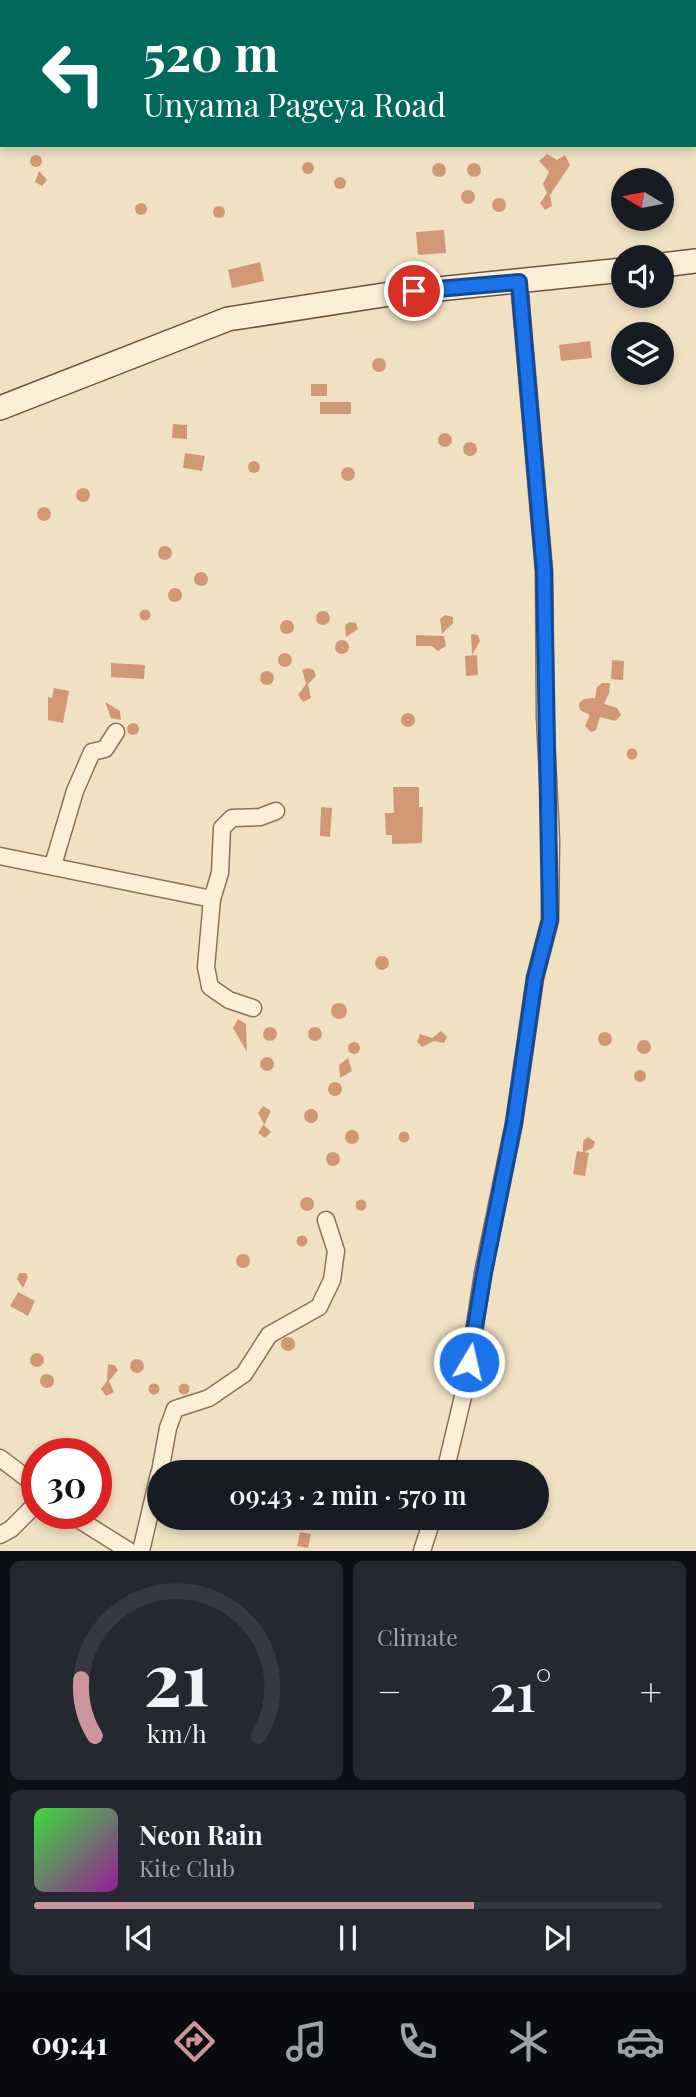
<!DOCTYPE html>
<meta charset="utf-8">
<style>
:root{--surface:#171b24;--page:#242831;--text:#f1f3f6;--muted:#9ea1a6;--line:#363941;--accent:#cd959b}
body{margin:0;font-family:"Playfair Display",serif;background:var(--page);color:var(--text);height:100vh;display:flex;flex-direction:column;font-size:26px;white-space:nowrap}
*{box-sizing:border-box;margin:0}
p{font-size:23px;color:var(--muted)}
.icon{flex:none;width:38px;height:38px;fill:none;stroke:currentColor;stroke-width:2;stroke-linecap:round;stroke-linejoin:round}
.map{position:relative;height:1551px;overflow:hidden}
.details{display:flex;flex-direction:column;gap:10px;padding:10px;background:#0d0f14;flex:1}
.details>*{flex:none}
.guide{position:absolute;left:0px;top:0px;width:696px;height:147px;box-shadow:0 4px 10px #0003;background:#00695c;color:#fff;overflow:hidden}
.needle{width:46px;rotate:280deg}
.tools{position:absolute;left:611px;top:168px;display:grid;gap:14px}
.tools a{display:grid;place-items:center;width:63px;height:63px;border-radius:50%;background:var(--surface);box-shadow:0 4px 10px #0003;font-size:35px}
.speed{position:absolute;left:21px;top:1438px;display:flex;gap:14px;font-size:35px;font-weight:700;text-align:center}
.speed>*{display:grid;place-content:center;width:91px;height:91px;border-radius:50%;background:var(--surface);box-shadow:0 4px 10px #0003;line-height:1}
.speed .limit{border:10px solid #d22;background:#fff;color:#111}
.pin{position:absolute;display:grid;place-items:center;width:60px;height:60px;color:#fff;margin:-30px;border:4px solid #fff;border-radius:50%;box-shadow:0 2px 7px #0007}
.me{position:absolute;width:77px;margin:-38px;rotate:9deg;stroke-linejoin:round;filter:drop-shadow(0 0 5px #0008)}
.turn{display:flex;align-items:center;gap:24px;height:147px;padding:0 28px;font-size:32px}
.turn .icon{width:91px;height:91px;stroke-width:2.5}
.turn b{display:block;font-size:49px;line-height:60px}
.big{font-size:52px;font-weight:600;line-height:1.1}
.details .card{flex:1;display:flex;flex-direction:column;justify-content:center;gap:10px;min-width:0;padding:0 24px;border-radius:10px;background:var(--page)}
.details .dial{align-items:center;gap:0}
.dial svg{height:182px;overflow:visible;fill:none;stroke:var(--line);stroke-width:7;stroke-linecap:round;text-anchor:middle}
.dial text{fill:var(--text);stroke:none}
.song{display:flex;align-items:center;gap:21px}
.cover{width:84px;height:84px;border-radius:10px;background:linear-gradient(135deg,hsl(120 70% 55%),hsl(300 70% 35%))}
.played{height:7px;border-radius:4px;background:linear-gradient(90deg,var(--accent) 70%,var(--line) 70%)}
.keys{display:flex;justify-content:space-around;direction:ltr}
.heat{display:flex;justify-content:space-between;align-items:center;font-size:38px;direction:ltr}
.details .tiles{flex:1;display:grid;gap:10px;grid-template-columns:1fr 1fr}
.card:last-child{grid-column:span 2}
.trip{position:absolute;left:147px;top:1460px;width:402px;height:70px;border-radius:35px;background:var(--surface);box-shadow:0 4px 10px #0003;font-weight:600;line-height:70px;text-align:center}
.tabs{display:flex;height:112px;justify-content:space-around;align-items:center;background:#090b0e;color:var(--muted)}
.tabs .icon{width:49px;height:49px}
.tabs .on{color:var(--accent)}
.tabs b{font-size:32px;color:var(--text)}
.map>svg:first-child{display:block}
.building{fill:#d29876}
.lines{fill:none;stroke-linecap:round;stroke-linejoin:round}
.street-casing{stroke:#8d7258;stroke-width:19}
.secondary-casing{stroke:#6f533b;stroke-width:26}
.street{stroke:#fbefd7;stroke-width:16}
.secondary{stroke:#fbefd7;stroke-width:23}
.route-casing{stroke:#114b97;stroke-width:18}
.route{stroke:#1a73e8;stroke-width:12}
</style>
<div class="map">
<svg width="696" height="1551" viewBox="0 0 696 1551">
<rect width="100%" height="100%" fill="#f1e1c3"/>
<g class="building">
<polygon points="547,154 557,160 565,155 570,165 550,195 552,206 545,210 540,203 547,193 543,184 549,172 539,161"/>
<circle cx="36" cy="161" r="6"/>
<circle cx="308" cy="168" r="6"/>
<circle cx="474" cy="170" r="7"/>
<circle cx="439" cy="170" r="7"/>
<polygon points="39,171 47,180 42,186 35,182"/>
<circle cx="340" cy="183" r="6"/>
<circle cx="468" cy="197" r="7"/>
<circle cx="499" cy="205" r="7"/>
<circle cx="141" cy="209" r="6"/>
<circle cx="219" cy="212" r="6"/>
<polygon points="444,230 446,253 418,255 416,232"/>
<polygon points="260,262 264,281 232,288 228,270"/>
<polygon points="590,341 592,358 561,361 559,345"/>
<circle cx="379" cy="365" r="7"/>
<rect x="311" y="384" width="16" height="12"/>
<rect x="320" y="402" width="31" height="12"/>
<polygon points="173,424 187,425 187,439 172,438"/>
<circle cx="445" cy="440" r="7"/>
<circle cx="470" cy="449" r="7"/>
<polygon points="185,453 205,456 202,471 183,468"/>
<circle cx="254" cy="467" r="6"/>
<circle cx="348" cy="474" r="7"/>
<circle cx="83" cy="495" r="7"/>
<circle cx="44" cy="514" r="7"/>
<circle cx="165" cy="553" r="7"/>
<circle cx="201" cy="579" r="7"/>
<circle cx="175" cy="595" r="7"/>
<circle cx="145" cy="615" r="5.5"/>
<circle cx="323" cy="618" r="7"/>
<polygon points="445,615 453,617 453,623 442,634 440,619"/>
<circle cx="287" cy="627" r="7"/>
<polygon points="350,622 356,623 358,629 346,637 345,625"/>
<polygon points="471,634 478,635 480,641 472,655"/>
<polygon points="416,635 444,636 446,646 438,651 432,646 416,646"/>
<circle cx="342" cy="647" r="7"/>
<circle cx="285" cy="660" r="7"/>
<polygon points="477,655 478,675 466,676 465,656"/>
<polygon points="612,660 624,661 623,680 611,679"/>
<polygon points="111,663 145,665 144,679 111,677"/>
<polygon points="308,668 314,670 316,676 308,684 311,698 303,702 298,695 306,684 302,670"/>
<circle cx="267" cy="678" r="7"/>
<polygon points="602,683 610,683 609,693 604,704 617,708 621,715 615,721 600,717 596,730 591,732 585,726 590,715 580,710 579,703 584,699 595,698 597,687"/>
<polygon points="54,688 69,691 63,723 48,720 48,697 52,698"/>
<polygon points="105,702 120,711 121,720 111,718"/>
<circle cx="408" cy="720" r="7"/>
<circle cx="133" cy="729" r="6"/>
<circle cx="632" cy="754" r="5.5"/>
<polygon points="393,787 419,787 419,807 423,807 422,843 392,844 392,835 386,835 385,813 394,813"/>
<polygon points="321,807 332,808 330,837 320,836"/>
<circle cx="382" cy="963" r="7"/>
<circle cx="339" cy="1011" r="8"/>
<polygon points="238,1019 246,1024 247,1052 233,1028"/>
<circle cx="270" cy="1034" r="7"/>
<circle cx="315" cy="1034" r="7"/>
<polygon points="441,1031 447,1037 444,1043 434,1041 422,1047 417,1042 420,1034 432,1038"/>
<circle cx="605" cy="1039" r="7"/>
<circle cx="644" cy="1047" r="7"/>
<circle cx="354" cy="1048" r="6"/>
<circle cx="267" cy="1064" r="7"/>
<polygon points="348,1058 352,1071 340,1078 339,1065"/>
<circle cx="640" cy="1076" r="6"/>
<circle cx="335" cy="1089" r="7"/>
<polygon points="263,1106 271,1111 264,1125 271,1132 265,1138 258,1133 264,1124 258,1113"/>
<circle cx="311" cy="1116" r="7"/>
<circle cx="352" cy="1137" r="7"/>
<circle cx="404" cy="1137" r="5.5"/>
<polygon points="588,1137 595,1142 593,1148 584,1152 589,1153 585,1176 573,1174 577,1151 583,1152 583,1141"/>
<circle cx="333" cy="1159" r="7"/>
<circle cx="307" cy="1204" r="7"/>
<circle cx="361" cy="1205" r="5.5"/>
<circle cx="302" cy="1241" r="5.5"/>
<circle cx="243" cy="1261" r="7"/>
<polygon points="19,1273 26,1273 28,1277 23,1288 17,1279"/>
<polygon points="18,1292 35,1301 28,1316 10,1306"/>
<circle cx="288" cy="1344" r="7"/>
<circle cx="37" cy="1360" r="7"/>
<circle cx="137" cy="1366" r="7"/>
<polygon points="108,1364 114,1365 118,1370 109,1381 114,1392 106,1396 101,1389 107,1381"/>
<circle cx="47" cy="1381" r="7"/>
<circle cx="154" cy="1389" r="5.5"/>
<circle cx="184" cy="1389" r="5.5"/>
<polygon points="300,1532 311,1534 308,1548 297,1546"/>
</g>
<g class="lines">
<defs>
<g id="street">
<polyline points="0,856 212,899 220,873 222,828 232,818 260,817 276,811"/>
<polyline points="53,865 75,791 92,752 105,749 116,732"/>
<polyline points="212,899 206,967 210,987 229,1000 253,1008"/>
<polyline points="0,1458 37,1486"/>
<polyline points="160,1472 168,1428 175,1409 209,1398 244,1374 269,1335 319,1307 332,1280 336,1251 326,1220"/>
<polyline points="445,1472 466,1384 483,1273 514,1123 535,978 550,920 551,840 545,717 544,571 519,282"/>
<polyline points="70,1514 129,1551"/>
<polyline points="0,1535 11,1529 37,1503"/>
<polyline points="141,1551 159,1474"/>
<polyline points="422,1551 433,1517"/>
</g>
<g id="secondary">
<polyline points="662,265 696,261"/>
<polyline points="0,408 228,319 390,294 623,270"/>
</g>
</defs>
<use href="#street" class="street-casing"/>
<use href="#secondary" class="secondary-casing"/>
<use href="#street" class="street"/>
<use href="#secondary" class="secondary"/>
</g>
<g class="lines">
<defs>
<polyline id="route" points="414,291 519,282 544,571 550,920 535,978 514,1123 484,1273 469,1362"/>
</defs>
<use href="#route" class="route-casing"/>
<use href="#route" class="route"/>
</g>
</svg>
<div class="tools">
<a><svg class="needle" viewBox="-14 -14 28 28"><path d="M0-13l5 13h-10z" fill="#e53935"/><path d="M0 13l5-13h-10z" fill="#9ea1a6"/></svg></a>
<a><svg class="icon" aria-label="sound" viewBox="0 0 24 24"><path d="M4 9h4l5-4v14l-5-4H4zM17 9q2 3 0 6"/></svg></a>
<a><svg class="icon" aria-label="layers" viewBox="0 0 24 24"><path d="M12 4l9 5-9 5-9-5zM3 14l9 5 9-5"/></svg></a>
</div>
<div class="speed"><div class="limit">30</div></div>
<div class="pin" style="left:414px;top:291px;background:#d93025"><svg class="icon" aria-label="arrive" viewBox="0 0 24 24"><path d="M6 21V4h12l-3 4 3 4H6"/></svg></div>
<svg class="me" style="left:469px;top:1362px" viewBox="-20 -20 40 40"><circle r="17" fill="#1a73e8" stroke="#fff" stroke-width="3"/><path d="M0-11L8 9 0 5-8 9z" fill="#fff"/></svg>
<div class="trip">09:43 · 2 min · 570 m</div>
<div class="guide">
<div class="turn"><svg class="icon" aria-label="left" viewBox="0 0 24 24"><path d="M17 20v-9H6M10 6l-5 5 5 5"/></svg><div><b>520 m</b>Unyama Pageya Road</div></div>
</div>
</div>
<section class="details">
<div class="tiles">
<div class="card dial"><svg viewBox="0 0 100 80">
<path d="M14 69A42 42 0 1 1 86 69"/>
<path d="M14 69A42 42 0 0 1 8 44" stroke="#cd959b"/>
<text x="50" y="56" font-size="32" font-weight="700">21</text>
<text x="50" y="72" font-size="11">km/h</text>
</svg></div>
<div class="card"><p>Climate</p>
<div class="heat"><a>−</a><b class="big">21°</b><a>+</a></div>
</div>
<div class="card">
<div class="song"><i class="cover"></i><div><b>Neon Rain</b><p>Kite Club</p></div></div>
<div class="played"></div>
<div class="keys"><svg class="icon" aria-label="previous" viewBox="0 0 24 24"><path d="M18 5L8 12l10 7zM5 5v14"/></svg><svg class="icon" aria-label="pause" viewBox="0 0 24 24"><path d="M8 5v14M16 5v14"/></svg><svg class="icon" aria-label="next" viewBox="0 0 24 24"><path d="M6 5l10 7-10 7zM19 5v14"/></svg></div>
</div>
</div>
</section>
<nav class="tabs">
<b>09:41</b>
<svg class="icon on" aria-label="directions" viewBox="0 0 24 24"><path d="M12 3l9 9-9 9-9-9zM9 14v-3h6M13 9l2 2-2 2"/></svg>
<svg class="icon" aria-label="music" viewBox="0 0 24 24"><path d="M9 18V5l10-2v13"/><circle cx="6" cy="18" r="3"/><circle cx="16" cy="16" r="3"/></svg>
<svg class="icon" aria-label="phone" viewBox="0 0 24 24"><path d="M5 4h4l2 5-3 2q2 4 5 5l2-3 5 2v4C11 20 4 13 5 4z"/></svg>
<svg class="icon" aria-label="climate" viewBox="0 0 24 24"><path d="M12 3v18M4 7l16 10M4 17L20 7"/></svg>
<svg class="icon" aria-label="car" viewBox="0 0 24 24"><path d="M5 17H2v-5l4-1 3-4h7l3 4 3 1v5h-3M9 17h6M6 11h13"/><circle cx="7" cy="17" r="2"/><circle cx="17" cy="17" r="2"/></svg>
</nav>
